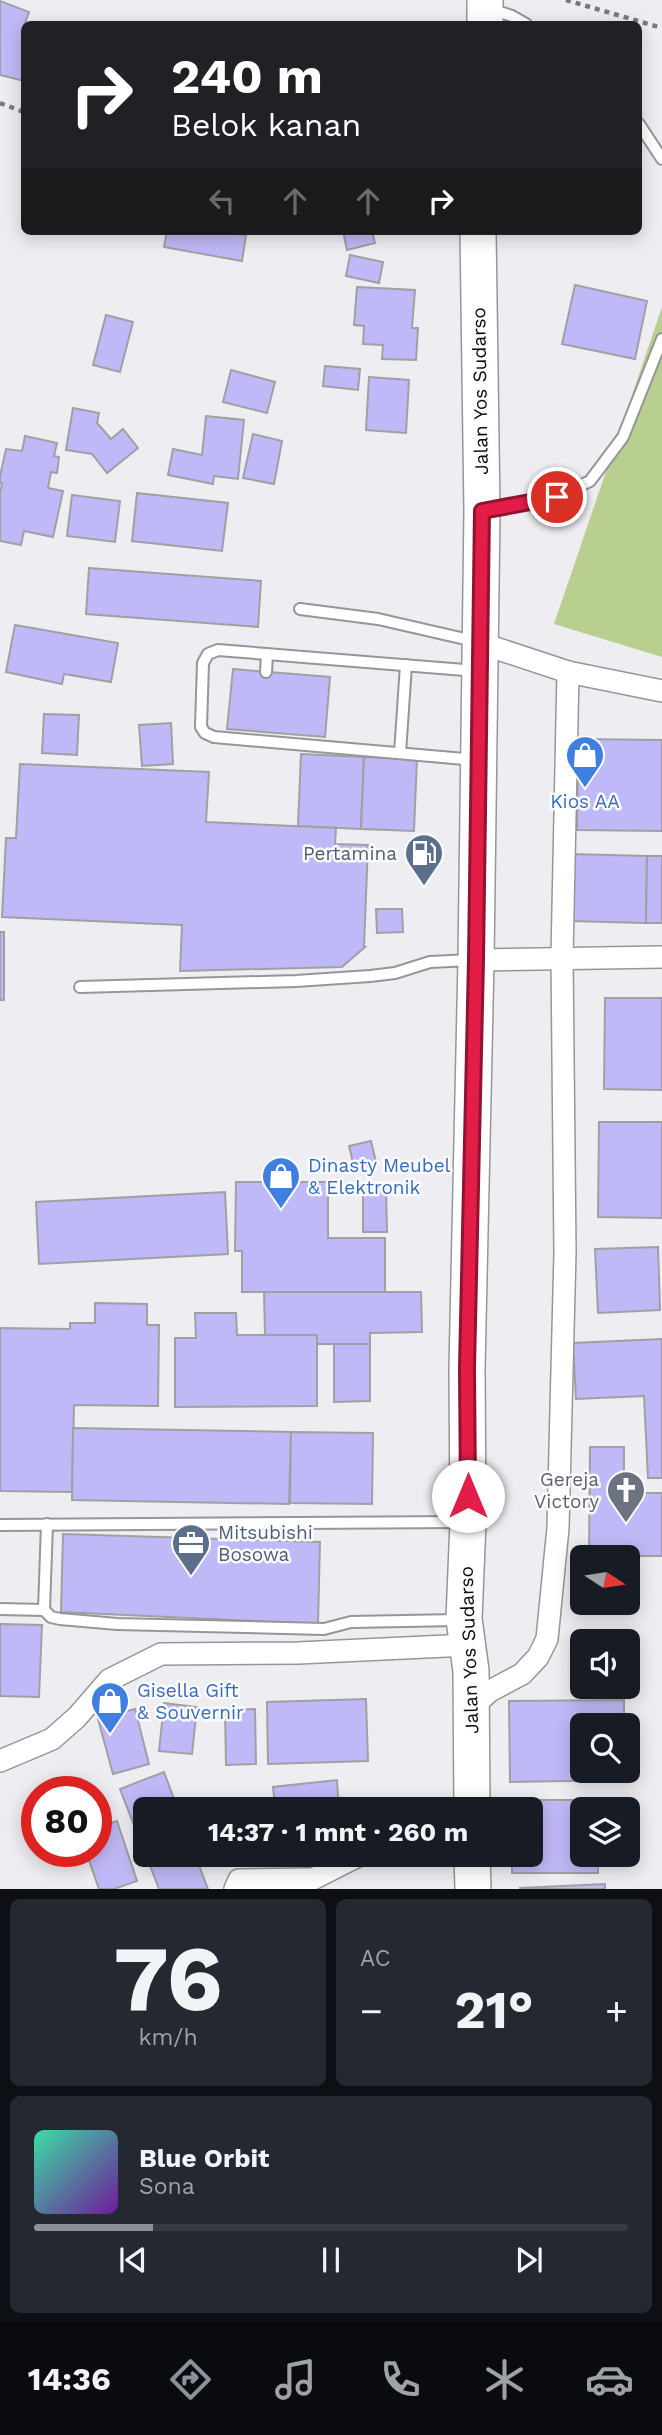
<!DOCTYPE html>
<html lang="id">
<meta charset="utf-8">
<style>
:root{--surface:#171b24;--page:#242831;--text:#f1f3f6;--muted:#9ea1a6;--line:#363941;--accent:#8c9099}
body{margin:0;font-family:"Work Sans",sans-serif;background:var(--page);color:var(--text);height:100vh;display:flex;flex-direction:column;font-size:26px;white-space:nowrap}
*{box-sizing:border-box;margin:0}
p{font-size:23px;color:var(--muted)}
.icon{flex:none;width:38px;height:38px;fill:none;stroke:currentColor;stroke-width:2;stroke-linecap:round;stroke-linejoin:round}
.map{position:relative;height:1889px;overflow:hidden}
.panel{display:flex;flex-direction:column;gap:10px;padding:10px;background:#0d0f14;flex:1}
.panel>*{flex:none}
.banner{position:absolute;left:21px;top:21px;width:621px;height:214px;border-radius:10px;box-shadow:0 4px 18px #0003;background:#202124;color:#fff;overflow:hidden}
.needle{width:46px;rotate:102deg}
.controls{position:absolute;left:570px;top:1545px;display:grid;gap:14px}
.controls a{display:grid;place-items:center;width:70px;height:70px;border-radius:10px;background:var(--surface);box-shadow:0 4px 18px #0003;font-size:35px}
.speed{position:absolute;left:21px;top:1776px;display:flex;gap:14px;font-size:35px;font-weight:700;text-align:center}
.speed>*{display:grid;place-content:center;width:91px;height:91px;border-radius:50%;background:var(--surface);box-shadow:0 4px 18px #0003;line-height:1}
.speed .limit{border:10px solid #d22;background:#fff;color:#111}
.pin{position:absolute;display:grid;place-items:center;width:60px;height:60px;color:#fff;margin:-30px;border:4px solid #fff;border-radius:50%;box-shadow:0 2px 7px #0007}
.me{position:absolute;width:77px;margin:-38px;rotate:0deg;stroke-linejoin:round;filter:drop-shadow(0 0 5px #0008)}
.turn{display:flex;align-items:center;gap:24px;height:147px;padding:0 35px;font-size:32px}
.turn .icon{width:91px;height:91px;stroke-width:2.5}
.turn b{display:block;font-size:49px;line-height:60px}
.lanes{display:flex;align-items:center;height:66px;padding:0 35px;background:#0003;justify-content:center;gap:35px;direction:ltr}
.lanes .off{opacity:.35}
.big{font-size:52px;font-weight:700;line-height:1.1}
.panel .card{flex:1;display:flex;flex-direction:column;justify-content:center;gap:10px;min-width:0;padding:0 24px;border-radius:10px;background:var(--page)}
.panel .dial{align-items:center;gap:0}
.dial b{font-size:91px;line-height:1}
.song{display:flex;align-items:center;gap:21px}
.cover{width:84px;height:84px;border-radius:10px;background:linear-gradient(135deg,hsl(160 70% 55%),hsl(280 70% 35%))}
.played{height:7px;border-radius:4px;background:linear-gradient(90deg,var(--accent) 20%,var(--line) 20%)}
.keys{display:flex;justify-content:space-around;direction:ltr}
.heat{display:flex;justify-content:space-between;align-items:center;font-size:38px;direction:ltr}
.panel .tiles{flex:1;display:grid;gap:10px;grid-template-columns:1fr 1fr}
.card:last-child{grid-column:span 2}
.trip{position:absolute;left:133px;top:1797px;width:410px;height:70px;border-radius:10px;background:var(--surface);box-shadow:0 4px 18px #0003;font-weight:700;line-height:70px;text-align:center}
.tab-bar{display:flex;height:112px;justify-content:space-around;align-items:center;background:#090b0e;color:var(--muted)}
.tab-bar .icon{width:49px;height:49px}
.tab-bar .on{color:var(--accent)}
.tab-bar b{font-size:32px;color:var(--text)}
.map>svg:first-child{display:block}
.green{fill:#b8cf90}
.building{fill:#c0b9f7;stroke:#a0a0a4;stroke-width:2}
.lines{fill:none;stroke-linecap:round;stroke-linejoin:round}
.service-casing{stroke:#969699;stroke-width:14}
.minor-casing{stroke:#969699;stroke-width:24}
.trunk-casing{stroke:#969699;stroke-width:38}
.path{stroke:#79797b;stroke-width:4.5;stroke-dasharray:5 5;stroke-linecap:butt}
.service{stroke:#fff;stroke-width:10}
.minor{stroke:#fff;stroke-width:21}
.trunk{stroke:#fff;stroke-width:35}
.route-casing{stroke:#92132f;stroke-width:18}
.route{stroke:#e11d48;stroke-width:12}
.labels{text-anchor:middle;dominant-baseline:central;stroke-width:5;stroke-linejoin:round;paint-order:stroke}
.street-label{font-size:19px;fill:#0d0d0e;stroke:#fcfcff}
.shop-label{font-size:19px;fill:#366cbe;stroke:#fcfcff;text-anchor:start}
.service-label{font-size:19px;fill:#4e5e75;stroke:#fcfcff;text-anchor:end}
.worship-label{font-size:19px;fill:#5b616d;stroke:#fcfcff;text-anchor:end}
</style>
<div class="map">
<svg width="662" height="1889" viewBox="0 0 662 1889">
<rect width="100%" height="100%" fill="#eeeef2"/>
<polygon class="green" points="662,307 662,657 554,624"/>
<g class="building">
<polygon points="0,1 29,12 23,29 24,29 24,81 0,75"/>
<polygon points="167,231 215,231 246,235 242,261 164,247"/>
<polygon points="343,231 372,231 375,243 347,250"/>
<polygon points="350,255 383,262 379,283 346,276"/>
<polygon points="575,285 647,301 635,359 562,344"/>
<polygon points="357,287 415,290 412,328 418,328 416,360 382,359 383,345 363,344 364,326 354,325"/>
<polygon points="106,315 133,322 120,372 93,365"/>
<polygon points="325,366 360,369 358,390 323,386"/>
<polygon points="231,370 275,382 267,413 223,402"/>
<polygon points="369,377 409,380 406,433 366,430"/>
<polygon points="73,408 99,413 97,423 111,439 123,429 138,448 107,473 92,454 66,450"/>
<polygon points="206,416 244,420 238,479 214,476 213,484 168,475 173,449 202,455"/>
<polygon points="253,434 282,441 274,484 243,478"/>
<polygon points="25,436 57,443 54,456 59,457 57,473 51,472 48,488 63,491 53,537 24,531 21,545 0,541 0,494 2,483 0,483 0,476 6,449 22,451"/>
<polygon points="137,493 228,503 222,551 132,541"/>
<polygon points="72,495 120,501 115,542 67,536"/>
<polygon points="89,568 261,581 258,627 86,614"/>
<polygon points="15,625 118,643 111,682 64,674 62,684 6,672"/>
<polygon points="233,669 330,677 325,737 227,729"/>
<polygon points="44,714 79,715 77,755 42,753"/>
<polygon points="171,723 173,764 142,766 139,725"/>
<polygon points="578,739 662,740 662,831 577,830"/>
<polygon points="301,754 364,757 361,829 298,826"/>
<polygon points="364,757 417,759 414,831 361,829"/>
<polygon points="20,764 209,772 206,822 336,828 335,844 368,845 364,947 365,947 342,967 180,971 182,925 2,917 6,838 16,838"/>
<polygon points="570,854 647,856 646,923 569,921"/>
<polygon points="647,856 662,856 662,923 646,923"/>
<polygon points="376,909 402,909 403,932 377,933"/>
<rect x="0" y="932" width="4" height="68"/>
<polygon points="605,998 662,998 662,1090 604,1089"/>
<polygon points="599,1122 662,1122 662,1218 598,1217"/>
<polygon points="371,1141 377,1166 355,1171 349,1146"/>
<polygon points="236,1182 328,1182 328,1238 385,1238 385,1292 242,1292 242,1251 235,1251"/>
<polygon points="386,1189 387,1232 363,1232 363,1190"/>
<polygon points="225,1192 228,1254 39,1264 36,1202"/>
<polygon points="658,1247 660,1310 598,1313 595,1249"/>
<polygon points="264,1292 421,1292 422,1332 370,1333 370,1344 317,1344 317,1335 265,1335"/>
<polygon points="95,1303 147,1304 147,1325 159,1325 158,1406 74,1405 72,1492 0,1491 0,1328 70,1329 70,1323 95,1323"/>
<polygon points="195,1313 236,1313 237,1335 317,1335 317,1406 175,1407 175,1338 196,1338"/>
<polygon points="662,1339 662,1478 648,1478 644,1396 576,1399 573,1343"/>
<polygon points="334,1344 370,1344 370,1401 334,1402"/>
<polygon points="73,1428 291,1432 289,1504 72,1500"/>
<polygon points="291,1432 373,1433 372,1504 290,1503"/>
<polygon points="590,1447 624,1447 624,1493 662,1493 662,1556 589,1556"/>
<polygon points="63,1534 320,1542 318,1624 61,1612"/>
<polygon points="0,1624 42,1625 39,1697 0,1696"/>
<polygon points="366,1699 368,1761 268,1764 267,1702"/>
<polygon points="624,1700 624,1726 583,1726 583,1771 625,1771 625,1780 510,1782 509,1701"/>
<polygon points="164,1703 197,1707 192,1754 159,1751"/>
<polygon points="135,1709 149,1764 113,1774 98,1719"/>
<polygon points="255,1709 256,1764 226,1765 225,1710"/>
<polygon points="164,1772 178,1810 145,1810 145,1854 120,1789"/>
<polygon points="337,1780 339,1810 300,1810 300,1803 275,1806 273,1787"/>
<polygon points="512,1800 598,1800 598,1810 583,1810 583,1855 598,1855 598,1873 512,1873 512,1855 530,1855 530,1810 512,1810"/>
<polygon points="117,1821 137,1881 114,1889 99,1889 86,1852 96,1852 96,1828"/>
<polygon points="146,1855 195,1855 208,1889 159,1889"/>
<polygon points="605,1884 605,1889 520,1889 520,1888"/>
</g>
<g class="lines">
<defs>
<g id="service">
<polyline points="490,9 512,16 526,24"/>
<polyline points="639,124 662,159"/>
<polyline points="488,510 557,497 590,481 623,437 662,339"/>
<polyline points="300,609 378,619 474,641"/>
<polyline points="266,672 267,654"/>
<polyline points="400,753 406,665"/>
<polyline points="476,760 214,737 205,733 201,727 203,663 208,654 218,650 477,671"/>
<polyline points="80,987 296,981 370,976 395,973 430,962 471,960"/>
<polyline points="0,1525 463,1522"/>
<polyline points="0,1609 44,1610 47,1524"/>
<polyline points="44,1610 51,1617 60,1619 117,1624 324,1629 351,1622 458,1620"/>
</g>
<g id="minor">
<polyline points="480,643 568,672 662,691"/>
<polyline points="476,960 662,957"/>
<polyline points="472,1707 490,1691 522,1674 538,1657 547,1639 558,1528 565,1252 562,957 568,672"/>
<polyline points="0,1761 52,1739 77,1717 109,1680 161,1654 298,1653 468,1645"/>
<polyline points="299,1886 360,1855"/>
<polyline points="235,1889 239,1880 309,1879"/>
</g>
<g id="trunk">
<polyline points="485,24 485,0"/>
<polyline points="472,1810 471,1671 464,1619 468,1522 467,1368 476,960 482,511 478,231"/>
<polyline points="472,1855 473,1889"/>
</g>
</defs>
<use href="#service" class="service-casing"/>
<use href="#minor" class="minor-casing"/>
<use href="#trunk" class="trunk-casing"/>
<g class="path">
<polyline points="566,0 662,28"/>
<polyline points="0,103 24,112"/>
</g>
<use href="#service" class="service"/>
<use href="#minor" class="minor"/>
<use href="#trunk" class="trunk"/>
</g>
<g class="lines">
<defs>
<polyline id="route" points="468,1496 467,1368 476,960 482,511 557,497"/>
</defs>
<use href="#route" class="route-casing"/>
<use href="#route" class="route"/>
</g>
<defs>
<symbol id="shop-pin" viewBox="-11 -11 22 30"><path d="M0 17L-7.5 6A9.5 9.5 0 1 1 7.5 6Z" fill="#3f7fe0" stroke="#fcfcff"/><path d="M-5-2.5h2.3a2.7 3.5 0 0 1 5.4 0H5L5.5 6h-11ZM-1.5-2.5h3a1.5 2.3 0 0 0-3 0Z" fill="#fff"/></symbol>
<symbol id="fuel-pin" viewBox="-11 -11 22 30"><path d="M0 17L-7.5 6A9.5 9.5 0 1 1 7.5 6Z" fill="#5c6f8a" stroke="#fcfcff"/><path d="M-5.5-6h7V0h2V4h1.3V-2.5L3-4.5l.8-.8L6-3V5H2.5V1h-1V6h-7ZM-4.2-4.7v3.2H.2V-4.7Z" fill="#fff"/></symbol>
<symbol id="church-pin" viewBox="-11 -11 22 30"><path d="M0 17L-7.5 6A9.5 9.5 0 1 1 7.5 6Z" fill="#6b7280" stroke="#fcfcff"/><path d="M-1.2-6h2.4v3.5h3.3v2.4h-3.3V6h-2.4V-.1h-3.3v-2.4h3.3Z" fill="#fff"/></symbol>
<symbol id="office-pin" viewBox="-11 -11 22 30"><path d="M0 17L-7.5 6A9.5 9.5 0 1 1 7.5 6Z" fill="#5c6f8a" stroke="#fcfcff"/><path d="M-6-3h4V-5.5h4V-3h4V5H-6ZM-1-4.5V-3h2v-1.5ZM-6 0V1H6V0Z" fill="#fff"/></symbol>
</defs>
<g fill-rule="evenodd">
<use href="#shop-pin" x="563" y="733" width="44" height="60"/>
<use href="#fuel-pin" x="402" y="831" width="44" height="60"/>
<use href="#shop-pin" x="259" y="1154" width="44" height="60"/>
<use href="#church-pin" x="604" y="1468" width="44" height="60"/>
<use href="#office-pin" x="169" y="1521" width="44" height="60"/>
<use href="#shop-pin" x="88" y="1679" width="44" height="60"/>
</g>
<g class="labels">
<g class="street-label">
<text transform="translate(480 391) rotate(-91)">Jalan Yos Sudarso</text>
<text transform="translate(469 1650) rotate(-92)">Jalan Yos Sudarso</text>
</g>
<g class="shop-label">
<text x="585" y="801" text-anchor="middle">Kios AA</text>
<text x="308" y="1165">Dinasty Meubel<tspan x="308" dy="22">&amp; Elektronik</tspan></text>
<text x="137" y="1690">Gisella Gift<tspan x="137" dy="22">&amp; Souvernir</tspan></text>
</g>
<g class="service-label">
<text x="397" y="853">Pertamina</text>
<text x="218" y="1532" text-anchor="start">Mitsubishi<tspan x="218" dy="22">Bosowa</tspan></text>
</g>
<g class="worship-label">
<text x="599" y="1479">Gereja<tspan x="599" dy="22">Victory</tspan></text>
</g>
</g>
</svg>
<div class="controls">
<a><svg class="needle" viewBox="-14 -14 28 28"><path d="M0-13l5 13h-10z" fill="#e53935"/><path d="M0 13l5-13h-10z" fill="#9ea1a6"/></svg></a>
<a><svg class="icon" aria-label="sound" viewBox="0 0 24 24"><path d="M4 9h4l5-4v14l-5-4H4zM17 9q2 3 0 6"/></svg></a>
<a><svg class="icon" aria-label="search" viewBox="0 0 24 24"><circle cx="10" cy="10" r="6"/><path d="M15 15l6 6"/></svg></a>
<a><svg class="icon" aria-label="layers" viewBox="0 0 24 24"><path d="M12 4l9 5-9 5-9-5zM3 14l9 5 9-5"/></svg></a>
</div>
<div class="speed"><div class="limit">80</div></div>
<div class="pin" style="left:557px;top:497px;background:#d93025"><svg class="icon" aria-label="arrive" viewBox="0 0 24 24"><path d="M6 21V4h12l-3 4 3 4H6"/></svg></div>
<svg class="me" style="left:468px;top:1496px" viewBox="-20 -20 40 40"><circle r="19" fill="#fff"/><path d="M0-13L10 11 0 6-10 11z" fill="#e11d48"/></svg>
<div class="trip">14:37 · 1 mnt · 260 m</div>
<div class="banner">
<div class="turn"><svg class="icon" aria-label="right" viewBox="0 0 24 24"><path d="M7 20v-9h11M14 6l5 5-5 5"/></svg><div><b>240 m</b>Belok kanan</div></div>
<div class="lanes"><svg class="icon off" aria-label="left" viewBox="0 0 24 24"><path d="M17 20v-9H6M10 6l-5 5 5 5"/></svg><svg class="icon off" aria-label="ahead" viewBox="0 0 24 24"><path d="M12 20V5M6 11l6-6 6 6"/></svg><svg class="icon off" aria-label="ahead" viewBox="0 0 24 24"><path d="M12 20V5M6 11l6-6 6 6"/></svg><svg class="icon" aria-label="right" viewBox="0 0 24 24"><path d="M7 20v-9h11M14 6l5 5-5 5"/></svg></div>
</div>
</div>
<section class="panel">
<div class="tiles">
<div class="card dial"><b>76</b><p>km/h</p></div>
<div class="card"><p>AC</p>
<div class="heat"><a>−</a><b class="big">21°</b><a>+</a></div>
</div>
<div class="card">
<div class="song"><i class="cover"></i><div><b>Blue Orbit</b><p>Sona</p></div></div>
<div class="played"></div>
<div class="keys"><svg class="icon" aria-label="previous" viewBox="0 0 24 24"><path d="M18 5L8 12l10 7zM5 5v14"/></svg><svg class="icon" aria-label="pause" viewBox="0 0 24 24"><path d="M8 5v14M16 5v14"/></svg><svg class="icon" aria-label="next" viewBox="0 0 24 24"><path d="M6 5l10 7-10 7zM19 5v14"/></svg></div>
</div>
</div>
</section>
<nav class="tab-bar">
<b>14:36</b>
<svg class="icon on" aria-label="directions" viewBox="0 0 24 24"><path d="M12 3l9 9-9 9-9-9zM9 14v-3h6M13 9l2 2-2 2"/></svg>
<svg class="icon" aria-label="music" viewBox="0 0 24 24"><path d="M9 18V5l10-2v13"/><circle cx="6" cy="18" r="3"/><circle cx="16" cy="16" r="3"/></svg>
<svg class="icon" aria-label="phone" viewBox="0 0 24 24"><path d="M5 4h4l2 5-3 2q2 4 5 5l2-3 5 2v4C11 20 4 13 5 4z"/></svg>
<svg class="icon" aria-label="climate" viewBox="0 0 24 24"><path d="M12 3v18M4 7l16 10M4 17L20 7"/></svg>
<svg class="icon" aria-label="car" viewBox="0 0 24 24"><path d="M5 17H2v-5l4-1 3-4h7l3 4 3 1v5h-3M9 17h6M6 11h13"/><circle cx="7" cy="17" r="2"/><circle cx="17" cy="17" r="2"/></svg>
</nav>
